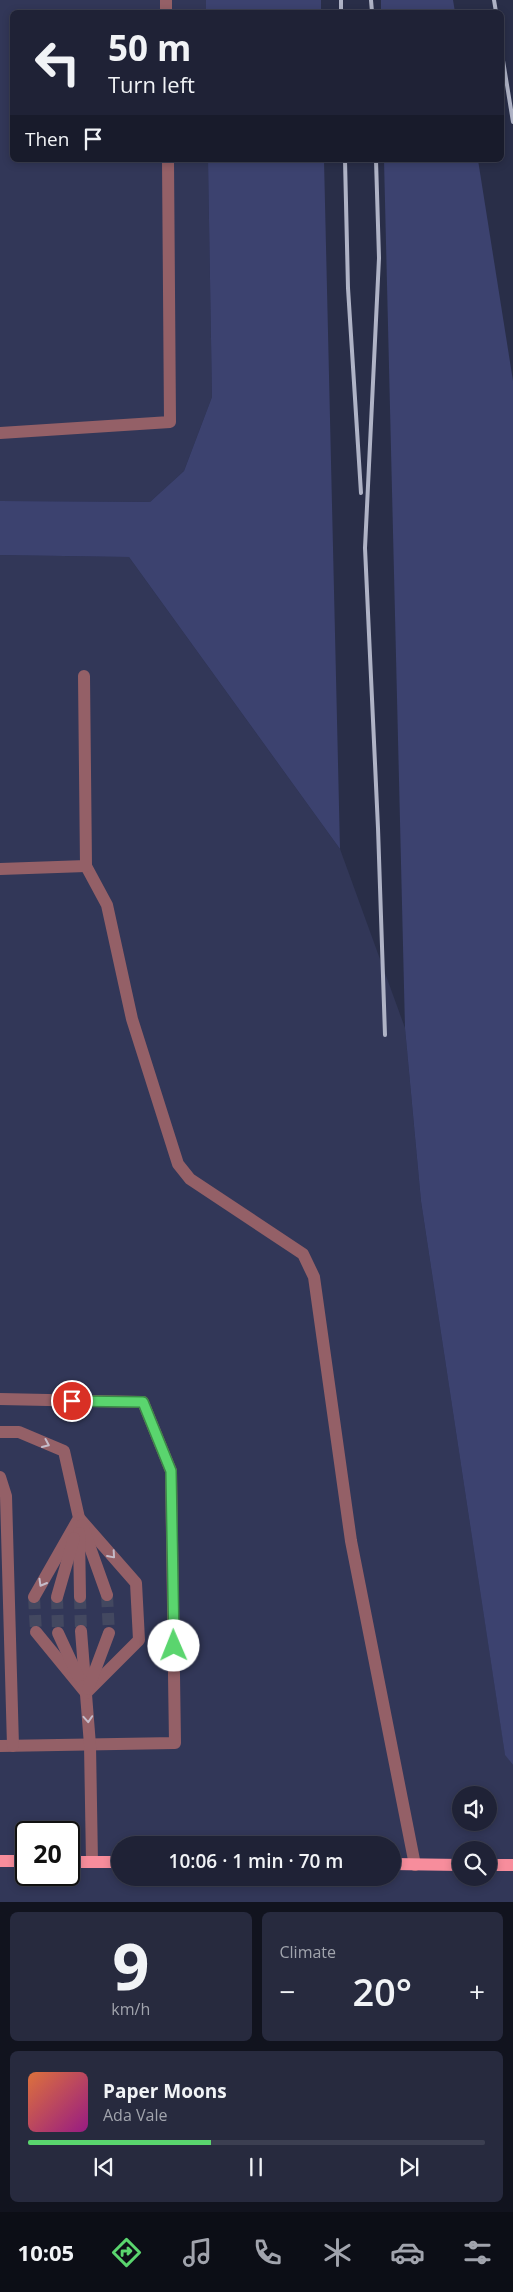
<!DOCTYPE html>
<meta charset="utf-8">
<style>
:root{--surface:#1f2236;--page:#272a3e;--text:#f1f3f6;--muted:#a1a4ad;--line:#3c3f51;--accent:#5ad56e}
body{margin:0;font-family:"Open Sans",sans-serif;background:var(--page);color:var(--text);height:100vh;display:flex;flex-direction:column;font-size:19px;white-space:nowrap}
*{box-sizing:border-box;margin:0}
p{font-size:16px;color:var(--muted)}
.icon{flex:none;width:28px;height:28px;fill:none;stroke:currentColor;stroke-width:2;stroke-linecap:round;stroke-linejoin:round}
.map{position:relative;height:1902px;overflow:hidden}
.sheet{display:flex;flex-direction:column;gap:10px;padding:10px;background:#11131e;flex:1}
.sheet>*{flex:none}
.hud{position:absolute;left:10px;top:10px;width:494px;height:152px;border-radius:8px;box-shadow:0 2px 8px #0003,0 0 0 1px var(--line);background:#1f2236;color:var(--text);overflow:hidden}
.fabs{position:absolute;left:452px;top:1786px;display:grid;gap:10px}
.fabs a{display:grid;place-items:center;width:45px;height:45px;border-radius:50%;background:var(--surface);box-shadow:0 2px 8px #0003,0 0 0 1px var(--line);font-size:25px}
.speed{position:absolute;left:15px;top:1821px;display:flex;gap:10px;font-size:25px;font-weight:700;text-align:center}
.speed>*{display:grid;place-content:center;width:65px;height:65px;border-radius:50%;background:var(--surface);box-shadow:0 2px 8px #0003,0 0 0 1px var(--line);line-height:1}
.speed .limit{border:2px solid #111;border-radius:8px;background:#fff;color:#111}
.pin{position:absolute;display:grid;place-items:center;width:42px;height:42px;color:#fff;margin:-21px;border:2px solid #fff;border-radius:50%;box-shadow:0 1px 5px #0007}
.me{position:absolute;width:55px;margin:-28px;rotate:359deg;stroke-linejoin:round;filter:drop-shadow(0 0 4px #0008)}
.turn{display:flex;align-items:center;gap:18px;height:105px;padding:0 15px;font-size:22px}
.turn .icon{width:65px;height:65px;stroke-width:2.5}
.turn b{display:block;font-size:35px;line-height:42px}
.then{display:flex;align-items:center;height:48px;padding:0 15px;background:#0003;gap:10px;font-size:19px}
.big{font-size:38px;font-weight:600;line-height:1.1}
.sheet .widget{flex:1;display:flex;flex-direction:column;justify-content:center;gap:8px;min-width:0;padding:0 18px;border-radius:8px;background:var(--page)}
.sheet .dial{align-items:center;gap:0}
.dial b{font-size:65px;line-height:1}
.song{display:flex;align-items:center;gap:15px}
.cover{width:60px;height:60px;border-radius:8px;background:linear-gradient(135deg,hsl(20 70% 55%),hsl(310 70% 35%))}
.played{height:5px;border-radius:2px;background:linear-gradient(90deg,var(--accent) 40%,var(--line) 40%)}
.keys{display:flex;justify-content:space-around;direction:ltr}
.heat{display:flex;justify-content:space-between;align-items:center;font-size:28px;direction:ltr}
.sheet .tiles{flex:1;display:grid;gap:10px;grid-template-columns:1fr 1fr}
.widget:last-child{grid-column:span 2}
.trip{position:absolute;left:111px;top:1836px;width:290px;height:50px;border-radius:25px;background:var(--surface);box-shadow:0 2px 8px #0003,0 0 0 1px var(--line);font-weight:600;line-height:50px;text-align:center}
.menu{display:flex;height:80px;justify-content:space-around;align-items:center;background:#0c0e16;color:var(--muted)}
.menu .icon{width:35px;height:35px}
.menu .on{color:var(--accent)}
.menu b{font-size:22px;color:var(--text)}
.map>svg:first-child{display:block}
.built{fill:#323758;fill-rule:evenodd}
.green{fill:#3c426f}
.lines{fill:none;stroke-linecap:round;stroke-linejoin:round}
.minor-tunnel{stroke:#434860;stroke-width:12;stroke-dasharray:12 6;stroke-linecap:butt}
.minor{stroke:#946067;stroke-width:12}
.major{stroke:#f78d9c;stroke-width:12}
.rail{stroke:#afb3c6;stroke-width:4}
.oneway{stroke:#c5bbc9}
.route-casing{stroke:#3a8a48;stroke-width:12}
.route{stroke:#5ad56e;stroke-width:9}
</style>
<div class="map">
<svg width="513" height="1902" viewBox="0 0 513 1902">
<rect width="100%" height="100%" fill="#292e48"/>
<g class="built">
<polygon points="0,0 206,0 206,12 12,12 12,160 208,160 212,397 184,471 150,502 0,501"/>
<path d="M0,555L129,557L340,849L405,1028L421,1201L505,1754L513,1765V1902H0ZM461,1795H489V1822H461ZM26,1832H69V1875H26ZM120,1845H392V1878H120ZM461,1850H489V1878H461Z"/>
</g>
<g class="green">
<rect x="206" y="0" width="115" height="12"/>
<polygon points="381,0 453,0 455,12 381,12"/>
<polygon points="208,160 324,160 340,849 129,557 0,555 0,501 150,502 184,471 212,397"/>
<polygon points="384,160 478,160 513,381 513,1765 505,1755 421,1201 405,1028"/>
</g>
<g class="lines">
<g class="minor-tunnel">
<polyline points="107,1595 109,1633"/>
<polyline points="34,1597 36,1632"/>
<polyline points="57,1597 58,1633"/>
<polyline points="80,1597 81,1631"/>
</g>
<g class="minor">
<polyline points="166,0 166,12"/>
<polyline points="0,433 170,422 168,160"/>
<polyline points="86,866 107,905 132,1019 178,1164 190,1179 303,1254 314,1277 351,1541 415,1865"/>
<polyline points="0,869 86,866 84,676"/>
<polyline points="0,1399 143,1402 171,1471 175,1743 0,1746"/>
<polyline points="0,1432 19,1432 64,1451 79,1518 34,1597"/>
<polyline points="0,1477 6,1496 13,1746"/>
<polyline points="79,1518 136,1583 139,1640 86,1693"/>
<polyline points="82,1525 107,1595"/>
<polyline points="79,1533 80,1597"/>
<polyline points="57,1597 74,1538"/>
<polyline points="81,1631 90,1745 92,1862"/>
<polyline points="36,1632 86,1693"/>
<polyline points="58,1633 78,1676"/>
<polyline points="88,1689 109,1633"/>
</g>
<g class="major">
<polyline points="0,1861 26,1861"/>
<polyline points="69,1862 120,1862"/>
<polyline points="392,1864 461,1865"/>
<polyline points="489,1865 513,1865"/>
</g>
<g class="rail">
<polyline points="341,0 341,12"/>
<polyline points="371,0 372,12"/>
<polyline points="494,0 496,12"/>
<polyline points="501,48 513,122"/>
<polyline points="345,160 348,288 361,493"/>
<polyline points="376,160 379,258 365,548 378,828 385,1035"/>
</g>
</g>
<defs><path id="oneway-chevron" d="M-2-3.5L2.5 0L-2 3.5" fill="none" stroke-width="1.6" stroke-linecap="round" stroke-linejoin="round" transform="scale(1.25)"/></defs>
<g class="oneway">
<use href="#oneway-chevron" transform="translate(46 1444) rotate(24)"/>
<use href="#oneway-chevron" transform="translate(112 1555) rotate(49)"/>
<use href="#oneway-chevron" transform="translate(42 1583) rotate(120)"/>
<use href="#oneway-chevron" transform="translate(88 1719) rotate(86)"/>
</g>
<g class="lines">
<defs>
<polyline id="route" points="72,1401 143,1402 171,1471 174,1646"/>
</defs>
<use href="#route" class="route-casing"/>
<use href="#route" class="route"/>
</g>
</svg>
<div class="fabs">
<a><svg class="icon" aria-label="sound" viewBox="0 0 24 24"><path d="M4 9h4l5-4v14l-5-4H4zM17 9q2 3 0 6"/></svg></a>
<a><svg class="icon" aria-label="search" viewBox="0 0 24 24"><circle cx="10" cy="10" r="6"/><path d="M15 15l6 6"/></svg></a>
</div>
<div class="speed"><div class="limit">20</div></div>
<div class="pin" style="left:72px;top:1401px;background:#d93025"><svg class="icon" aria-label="arrive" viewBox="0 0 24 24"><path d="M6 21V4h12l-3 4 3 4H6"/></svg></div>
<svg class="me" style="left:174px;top:1646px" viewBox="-20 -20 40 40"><circle r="19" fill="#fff"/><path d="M0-13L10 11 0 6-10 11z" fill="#5ad56e"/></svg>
<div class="trip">10:06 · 1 min · 70 m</div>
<div class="hud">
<div class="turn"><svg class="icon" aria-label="left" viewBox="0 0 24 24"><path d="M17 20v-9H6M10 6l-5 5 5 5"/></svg><div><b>50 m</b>Turn left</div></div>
<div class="then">Then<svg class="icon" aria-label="arrive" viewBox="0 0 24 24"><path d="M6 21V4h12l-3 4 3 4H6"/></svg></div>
</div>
</div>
<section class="sheet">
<div class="tiles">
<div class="widget dial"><b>9</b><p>km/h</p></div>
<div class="widget"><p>Climate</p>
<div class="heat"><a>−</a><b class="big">20°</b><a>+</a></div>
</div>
<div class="widget">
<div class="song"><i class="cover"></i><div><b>Paper Moons</b><p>Ada Vale</p></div></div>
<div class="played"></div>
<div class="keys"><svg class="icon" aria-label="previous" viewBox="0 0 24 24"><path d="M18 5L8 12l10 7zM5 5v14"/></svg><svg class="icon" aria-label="pause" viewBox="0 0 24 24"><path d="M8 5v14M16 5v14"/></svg><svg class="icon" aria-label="next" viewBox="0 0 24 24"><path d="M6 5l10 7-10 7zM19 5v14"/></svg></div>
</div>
</div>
</section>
<nav class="menu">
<b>10:05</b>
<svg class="icon on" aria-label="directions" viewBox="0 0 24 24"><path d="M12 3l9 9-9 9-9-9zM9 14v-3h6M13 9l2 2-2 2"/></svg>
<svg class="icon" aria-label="music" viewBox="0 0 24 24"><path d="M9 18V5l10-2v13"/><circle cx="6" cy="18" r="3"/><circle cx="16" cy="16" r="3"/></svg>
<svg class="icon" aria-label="phone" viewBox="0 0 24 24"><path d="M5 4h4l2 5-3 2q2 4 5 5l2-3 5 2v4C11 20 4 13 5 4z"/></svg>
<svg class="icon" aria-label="climate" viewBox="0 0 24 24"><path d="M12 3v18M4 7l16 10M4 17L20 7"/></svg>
<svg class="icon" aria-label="car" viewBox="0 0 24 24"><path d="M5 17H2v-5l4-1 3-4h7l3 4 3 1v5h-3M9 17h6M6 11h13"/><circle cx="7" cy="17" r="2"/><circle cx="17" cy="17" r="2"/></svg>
<svg class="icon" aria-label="filters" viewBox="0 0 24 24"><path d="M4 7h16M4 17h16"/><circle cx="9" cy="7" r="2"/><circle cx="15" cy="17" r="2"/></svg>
</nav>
